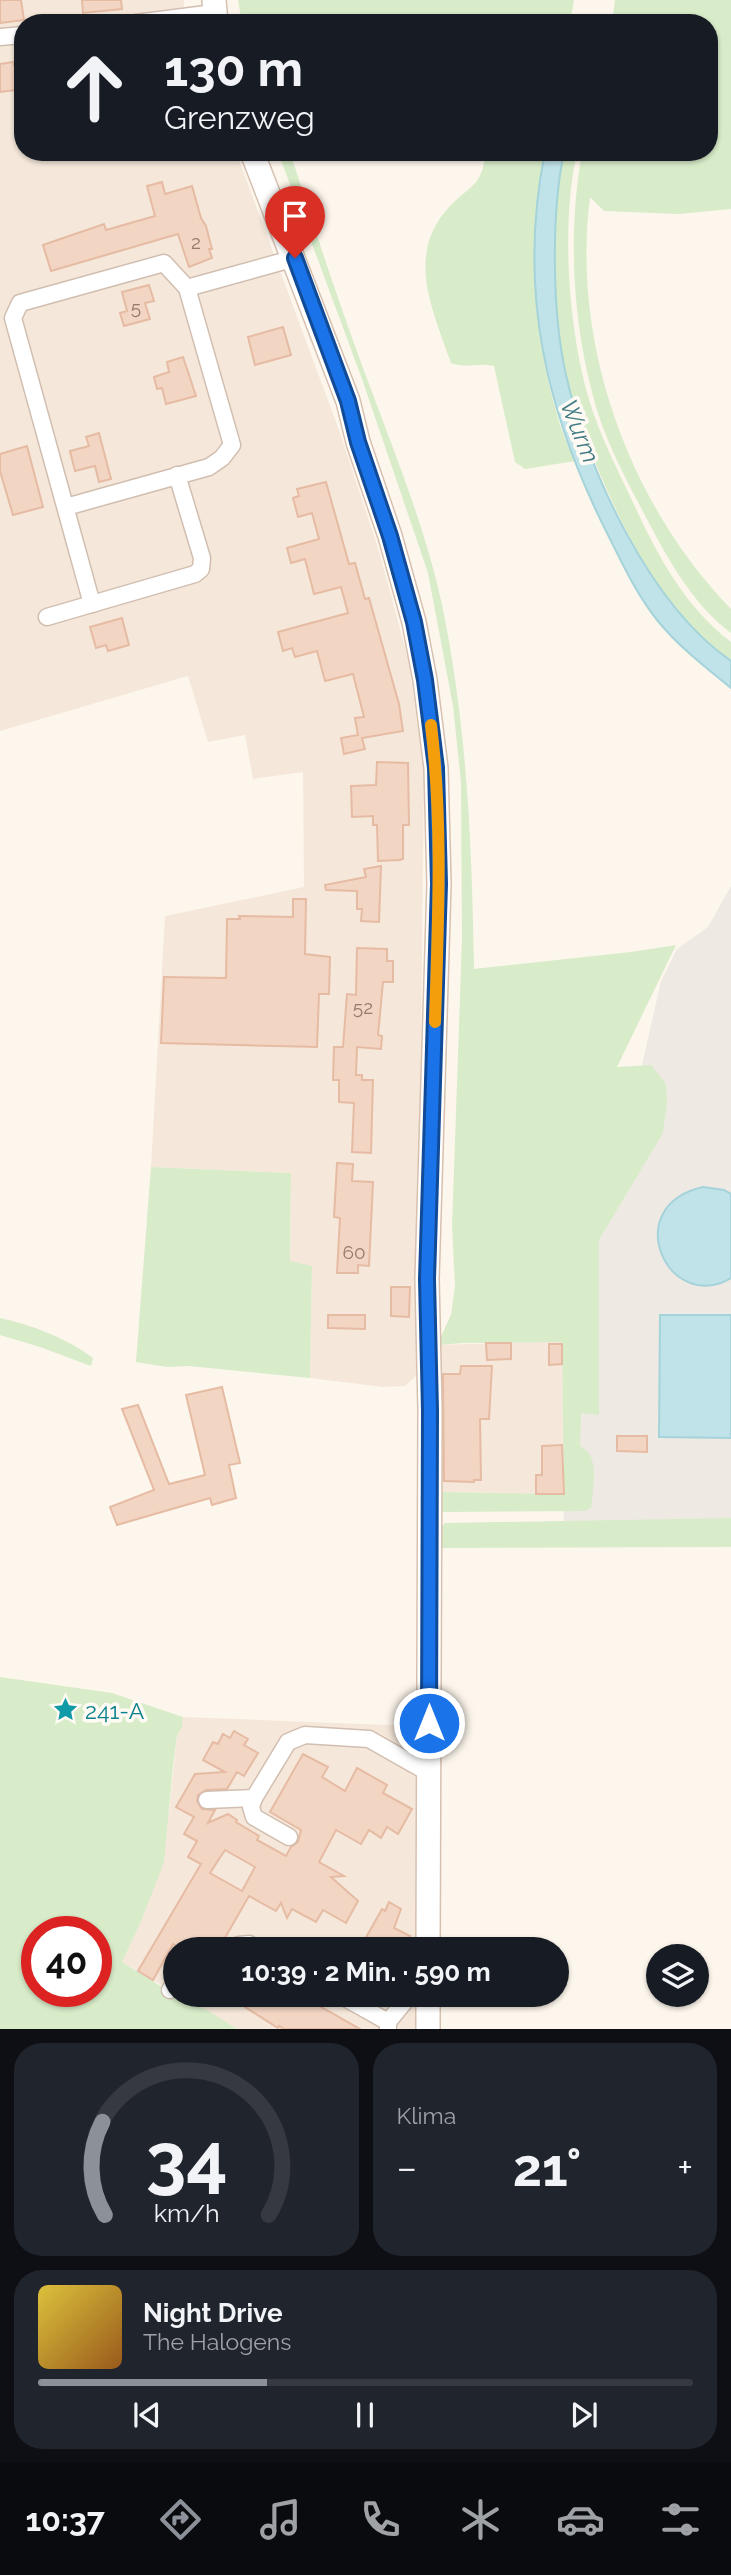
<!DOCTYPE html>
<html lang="de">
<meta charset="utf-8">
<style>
:root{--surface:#171b24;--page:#20242c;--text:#f1f3f6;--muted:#9ea1a6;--line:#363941;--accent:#8c9099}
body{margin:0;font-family:Raleway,sans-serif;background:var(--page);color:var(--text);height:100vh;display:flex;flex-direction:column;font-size:26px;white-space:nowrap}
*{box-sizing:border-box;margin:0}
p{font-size:23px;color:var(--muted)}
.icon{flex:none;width:38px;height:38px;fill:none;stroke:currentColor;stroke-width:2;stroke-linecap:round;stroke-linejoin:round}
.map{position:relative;height:2029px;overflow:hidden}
.drawer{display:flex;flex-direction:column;gap:14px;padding:14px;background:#0d0f14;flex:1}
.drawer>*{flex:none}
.guide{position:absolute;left:14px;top:14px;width:704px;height:147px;border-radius:28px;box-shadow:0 2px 5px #0004;background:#171b24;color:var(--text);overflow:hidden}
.tools{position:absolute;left:646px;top:1944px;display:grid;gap:14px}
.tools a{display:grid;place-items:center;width:63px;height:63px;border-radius:50%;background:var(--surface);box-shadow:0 2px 5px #0004;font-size:35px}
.speed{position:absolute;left:21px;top:1916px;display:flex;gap:14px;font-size:35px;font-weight:700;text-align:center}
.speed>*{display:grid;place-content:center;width:91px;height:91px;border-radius:50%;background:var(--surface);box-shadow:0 2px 5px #0004;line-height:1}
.speed .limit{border:10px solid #d22;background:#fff;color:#111}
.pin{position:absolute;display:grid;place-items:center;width:60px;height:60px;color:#fff;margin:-72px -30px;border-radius:50% 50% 50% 0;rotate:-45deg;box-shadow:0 0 7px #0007}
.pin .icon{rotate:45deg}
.me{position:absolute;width:77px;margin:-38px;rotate:0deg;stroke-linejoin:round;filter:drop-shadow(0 0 5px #0008)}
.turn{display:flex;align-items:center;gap:24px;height:147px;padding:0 35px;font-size:32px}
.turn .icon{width:91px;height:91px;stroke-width:2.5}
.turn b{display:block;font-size:49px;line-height:60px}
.big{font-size:52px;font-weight:700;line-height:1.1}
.drawer .widget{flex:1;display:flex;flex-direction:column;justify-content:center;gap:10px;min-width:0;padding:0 24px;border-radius:28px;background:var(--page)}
.drawer .dial{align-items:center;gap:0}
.dial svg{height:182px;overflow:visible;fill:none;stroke:var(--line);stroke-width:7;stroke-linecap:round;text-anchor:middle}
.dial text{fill:var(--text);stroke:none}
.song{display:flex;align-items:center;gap:21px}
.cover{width:84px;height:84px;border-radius:10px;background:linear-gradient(135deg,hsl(50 70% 55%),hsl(30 70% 35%))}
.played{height:7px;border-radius:4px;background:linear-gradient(90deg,var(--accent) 35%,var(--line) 35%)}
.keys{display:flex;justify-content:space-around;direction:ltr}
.heat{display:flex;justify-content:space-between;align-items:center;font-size:38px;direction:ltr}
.drawer .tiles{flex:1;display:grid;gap:14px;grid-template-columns:1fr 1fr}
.widget:last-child{grid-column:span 2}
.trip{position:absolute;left:163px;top:1937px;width:406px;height:70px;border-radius:35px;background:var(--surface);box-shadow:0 2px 5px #0004;font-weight:700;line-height:70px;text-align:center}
.menu{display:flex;height:112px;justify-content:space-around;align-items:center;background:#090b0e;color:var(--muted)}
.menu .icon{width:49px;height:49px}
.menu .on{color:var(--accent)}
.menu b{font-size:32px;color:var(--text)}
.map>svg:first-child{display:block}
.residential{fill:#f5e8da}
.industrial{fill:#efe9e4}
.green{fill:#d8ecc9;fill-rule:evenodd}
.water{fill:#bfe3e8;stroke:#a5d3da;stroke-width:2}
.building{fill:#f3d5c3;stroke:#e6bba3;stroke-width:2;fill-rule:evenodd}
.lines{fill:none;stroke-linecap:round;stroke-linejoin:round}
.street-casing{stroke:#d1beb0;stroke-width:19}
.secondary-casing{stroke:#d6c0b0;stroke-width:26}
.street{stroke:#fff;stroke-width:16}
.secondary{stroke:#fff;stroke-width:23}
.route-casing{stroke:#114b97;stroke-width:18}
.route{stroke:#1a73e8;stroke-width:12}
.slow{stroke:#f59e0b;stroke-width:12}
.labels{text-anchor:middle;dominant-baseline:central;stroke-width:7;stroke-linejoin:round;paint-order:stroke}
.number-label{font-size:19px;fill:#987a6a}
.culture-label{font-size:23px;fill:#0d838f;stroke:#fffaf3;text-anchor:start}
.water-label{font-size:24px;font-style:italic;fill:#437c86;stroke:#fffaf3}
</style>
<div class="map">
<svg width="731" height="2029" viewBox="0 0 731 2029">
<rect width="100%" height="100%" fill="#fdf6ec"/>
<g class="residential">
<polygon points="0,0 184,0 183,23 23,23 23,152 236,152 339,430 379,551 409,662 424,773 417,1375 405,1386 383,1387 310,1378 312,1267 290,1262 291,1173 151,1167 165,916 304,887 303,772 253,779 245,735 208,742 188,676 0,731"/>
<polygon points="562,1341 564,1494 440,1492 437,1345"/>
<polygon points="183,1717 440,1727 439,1949 175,1950 175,1993 122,1962 140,1924 169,1812 177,1735 182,1727"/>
<polygon points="178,1995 438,1995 438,2029 237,2029"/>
</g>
<polygon class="industrial" points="731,886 731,1543 564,1542 562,1342 478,1343 642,1065 661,981 677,949 708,927"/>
<g class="green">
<polygon points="238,0 574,0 570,23 242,23"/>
<path d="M615,0H731V209L679,214L604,211L590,197C571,344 629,504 731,609V633C694,605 670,563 649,523C628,483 604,440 593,396C572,317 568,232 582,152H709V23H612Z"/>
<path d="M278,152H290C313,225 337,297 363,368C391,444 423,520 441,600C467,722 472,844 474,969L631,952L676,945L617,1067L651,1065L666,1084L667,1103L663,1133L599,1240V1415L581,1413L580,1446C600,1455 593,1483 592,1502L591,1508L585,1511L442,1512L440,1492L564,1494L562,1342L464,1343L437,1345L451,1315L455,1286L452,1227L462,939L461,782L453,706L428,573L362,379Z"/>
<path d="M486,152H545C528,238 532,327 556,411C560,428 568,445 575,461L525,469L515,462L494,366C476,362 468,369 451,363C432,308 404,252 452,204C473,183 481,187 486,152Z"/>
<path d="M564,152H577C561,224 568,325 588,396C599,435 619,472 636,509C659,558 686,608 731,642V661C668,617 633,549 603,481C588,446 575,412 566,375C552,313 551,215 564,152Z"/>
<polygon points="151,1167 291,1173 290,1261 312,1266 310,1378 189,1366 167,1367 136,1362"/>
<path d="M0,1318C33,1325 66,1338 93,1358L91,1366L40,1347L0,1335Z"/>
<polygon points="731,1518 731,1547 440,1548 441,1527 445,1523"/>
<path d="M0,1677L112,1693L183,1717L182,1727L177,1735L173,1766L164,1862L140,1924L122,1962L175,1995L205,2009L237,2029H0ZM37,1932H96V1992H37Z"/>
</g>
<g class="water">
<path d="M545,152H564C551,214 552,313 566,375C588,471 649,604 731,661V688C705,667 678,646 657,620C637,595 623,565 609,537C546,414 517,290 545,152Z"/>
<path d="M703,1187L724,1190L731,1194V1278C668,1315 618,1206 703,1187Z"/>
<polygon points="660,1315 731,1315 731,1438 659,1437"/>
</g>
<g class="building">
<polygon points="0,0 21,0 24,20 0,23"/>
<polygon points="82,0 121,0 122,9 83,13"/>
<polygon points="14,62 14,65 23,64 23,89 0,92 0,64"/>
<polygon points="162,182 165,194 192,186 201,218 206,226 212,249 209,249 212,258 189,267 178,234 51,271 43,245 104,224 106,230 155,216 147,186"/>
<polygon points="149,285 154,301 145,303 150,319 124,326 120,313 127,311 122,292"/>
<polygon points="283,327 291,355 255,365 248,337"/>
<polygon points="183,357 196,396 166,404 162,388 157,389 154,377 169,372 167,362"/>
<polygon points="99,433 111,479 99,482 95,466 75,471 70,451 89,446 86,437"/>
<polygon points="27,446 43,507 13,515 0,471 0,454"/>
<polygon points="326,482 349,564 355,563 365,599 369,598 399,704 403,731 362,738 365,749 344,754 341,738 358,735 355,718 364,717 353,674 325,681 317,651 295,657 292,648 283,651 278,632 348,613 341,587 314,594 305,559 291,563 287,548 319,539 312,513 298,517 293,498 299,496 297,489"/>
<polygon points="122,618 129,645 108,651 106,645 96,648 90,627"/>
<polygon points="377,762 408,763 409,825 403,825 403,859 400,860 378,861 377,825 373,825 373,816 352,817 351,786 376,785"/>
<polygon points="381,866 379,922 361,921 362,909 357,909 357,891 326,890 325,885 366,877 364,869"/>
<polygon points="293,899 306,899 305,954 330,957 329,994 319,994 317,1047 161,1043 164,977 226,978 227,919 240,919 239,916 293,917"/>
<polygon points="357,948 387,949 387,961 393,961 393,982 383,982 378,1035 382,1036 381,1049 357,1047 356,1075 362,1075 362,1080 373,1080 371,1153 352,1152 354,1103 339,1102 339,1080 333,1080 334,1047 343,1047 347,994 356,995"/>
<polygon points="337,1163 353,1164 352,1181 373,1182 369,1266 358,1265 358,1273 337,1273 340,1218 334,1217"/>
<polygon points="391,1287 410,1287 409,1317 391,1316"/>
<polygon points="328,1315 365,1315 365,1329 328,1328"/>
<polygon points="486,1343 511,1343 511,1359 487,1360"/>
<polygon points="549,1344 562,1344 562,1364 549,1365"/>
<polygon points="461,1366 492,1366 489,1419 480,1419 481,1480 474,1480 474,1482 444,1481 443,1374 460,1374"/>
<polygon points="222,1387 240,1463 229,1465 236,1498 212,1505 210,1498 117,1525 110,1507 154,1490 122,1409 138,1405 169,1484 205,1475 186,1395"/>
<polygon points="617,1436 647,1436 647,1452 617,1451"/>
<polygon points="562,1445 564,1494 536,1494 536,1475 542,1475 542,1446"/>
<path d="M234,1731L248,1739L244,1745L258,1753L244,1776L237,1772L227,1789L206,1790L198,1795L197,1801L202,1809L215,1810L208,1823L228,1814L237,1820L236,1822L259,1836L257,1840L286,1856L291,1847L298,1842L301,1830L270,1812L303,1754L328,1767L322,1777L345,1791L357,1768L387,1785L383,1793L412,1809L398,1834L387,1827L381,1838L369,1830L361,1844L336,1830L319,1862L344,1876L331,1877L358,1901L346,1923L323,1910L316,1922L292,1909L287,1918L281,1903L276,1911L249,1896L218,1950H184L173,1944L153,1980L138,1971L201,1864L188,1857L197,1841L184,1834L194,1817L176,1807L195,1774L225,1772L203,1760L213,1742L218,1744L223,1734L230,1738ZM225,1850L255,1867L242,1891L210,1873Z"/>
<polygon points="389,1902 401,1909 394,1928 410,1936 402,1950 359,1950 382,1909 385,1911"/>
<polygon points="226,1995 300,1995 360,2029 284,2029 279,2026 278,2028"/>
</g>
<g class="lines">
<defs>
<g id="street">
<polyline points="136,23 214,13"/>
<polyline points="0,37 23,35"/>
<polyline points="187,288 295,258"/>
<polyline points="66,507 209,467 222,458 232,445 187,288 164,263 20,303 13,318 92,604"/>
<polyline points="47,617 195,574 201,569 202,558 177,475"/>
<polyline points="254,1798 251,1807 254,1817 289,1837"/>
<polyline points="207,1800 254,1798 288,1742 305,1735 369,1739 429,1773"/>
<polyline points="237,1950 239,1945 249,1944 259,1950"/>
<polyline points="170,1990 175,1982"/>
<polyline points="340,1995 388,2022"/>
<polyline points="388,2029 388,2022 410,1995"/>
</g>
<g id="secondary">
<polyline points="214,0 216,23"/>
<polyline points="252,152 348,401 358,442 390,536 414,622 425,680 436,768 439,884 427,1279 430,1411 428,1950"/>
<polyline points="428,2029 428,1995"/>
</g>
</defs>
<use href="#street" class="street-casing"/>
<use href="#secondary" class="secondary-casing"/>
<use href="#street" class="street"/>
<use href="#secondary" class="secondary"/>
</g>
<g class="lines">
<defs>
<polyline id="route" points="295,258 348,401 358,442 390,536 414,622 425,680 436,768 439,884 427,1279 430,1411 429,1723"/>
</defs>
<use href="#route" class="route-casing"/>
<use href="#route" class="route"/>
<path class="slow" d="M431,725C443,824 438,923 435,1022"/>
</g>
<defs>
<symbol id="sight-bare" viewBox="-9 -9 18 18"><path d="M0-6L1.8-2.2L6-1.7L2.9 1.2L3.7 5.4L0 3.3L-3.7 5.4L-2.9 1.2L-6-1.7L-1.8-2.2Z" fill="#0f9aa8" stroke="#fffaf3" stroke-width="2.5" paint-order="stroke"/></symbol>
</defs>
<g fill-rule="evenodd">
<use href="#sight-bare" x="48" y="1692" width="35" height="35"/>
</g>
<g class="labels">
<g class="number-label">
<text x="196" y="242">2</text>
<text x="136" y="307">5</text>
<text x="363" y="1007">52</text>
<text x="354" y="1252">60</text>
</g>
<g class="culture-label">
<text x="85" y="1710">241-A</text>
</g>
<g class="water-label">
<text transform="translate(580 431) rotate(68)">Wurm</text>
</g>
</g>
</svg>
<div class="tools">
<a><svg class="icon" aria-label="layers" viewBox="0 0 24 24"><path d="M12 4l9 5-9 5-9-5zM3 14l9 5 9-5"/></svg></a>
</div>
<div class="speed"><div class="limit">40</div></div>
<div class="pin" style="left:295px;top:258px;background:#d93025"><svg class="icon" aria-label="arrive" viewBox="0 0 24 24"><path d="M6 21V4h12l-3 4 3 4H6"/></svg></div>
<svg class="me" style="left:429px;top:1723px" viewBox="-20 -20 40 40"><circle r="17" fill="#1a73e8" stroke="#fff" stroke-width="3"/><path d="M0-11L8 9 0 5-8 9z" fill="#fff"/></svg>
<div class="trip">10:39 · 2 Min. · 590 m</div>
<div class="guide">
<div class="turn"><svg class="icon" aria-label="ahead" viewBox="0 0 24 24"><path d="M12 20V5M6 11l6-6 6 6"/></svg><div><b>130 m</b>Grenzweg</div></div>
</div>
</div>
<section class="drawer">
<div class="tiles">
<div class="widget dial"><svg viewBox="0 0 100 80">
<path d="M14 69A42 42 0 1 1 86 69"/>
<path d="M14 69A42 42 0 0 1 13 28" stroke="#8c9099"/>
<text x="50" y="56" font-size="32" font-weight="700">34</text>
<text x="50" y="72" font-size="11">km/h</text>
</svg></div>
<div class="widget"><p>Klima</p>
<div class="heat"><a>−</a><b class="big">21°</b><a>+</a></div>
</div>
<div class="widget">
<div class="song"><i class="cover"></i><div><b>Night Drive</b><p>The Halogens</p></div></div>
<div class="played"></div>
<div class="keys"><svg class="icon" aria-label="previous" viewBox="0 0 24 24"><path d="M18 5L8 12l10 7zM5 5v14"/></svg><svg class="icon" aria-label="pause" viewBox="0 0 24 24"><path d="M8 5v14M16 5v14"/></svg><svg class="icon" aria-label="next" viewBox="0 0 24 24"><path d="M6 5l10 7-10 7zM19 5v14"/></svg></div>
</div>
</div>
</section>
<nav class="menu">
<b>10:37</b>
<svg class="icon on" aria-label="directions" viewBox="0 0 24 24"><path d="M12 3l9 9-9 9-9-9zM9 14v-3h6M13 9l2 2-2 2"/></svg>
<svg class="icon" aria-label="music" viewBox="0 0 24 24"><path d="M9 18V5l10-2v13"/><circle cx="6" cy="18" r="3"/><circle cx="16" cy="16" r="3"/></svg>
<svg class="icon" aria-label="phone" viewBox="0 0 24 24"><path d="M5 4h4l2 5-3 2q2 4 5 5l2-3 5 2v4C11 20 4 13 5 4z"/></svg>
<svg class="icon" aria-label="climate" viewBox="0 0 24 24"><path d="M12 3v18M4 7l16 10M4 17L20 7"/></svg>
<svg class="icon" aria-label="car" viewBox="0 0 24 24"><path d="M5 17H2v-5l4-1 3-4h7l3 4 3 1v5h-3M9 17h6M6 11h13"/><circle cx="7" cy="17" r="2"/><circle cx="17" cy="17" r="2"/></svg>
<svg class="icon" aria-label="filters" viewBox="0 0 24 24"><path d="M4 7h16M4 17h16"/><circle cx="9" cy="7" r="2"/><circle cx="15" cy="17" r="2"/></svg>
</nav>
